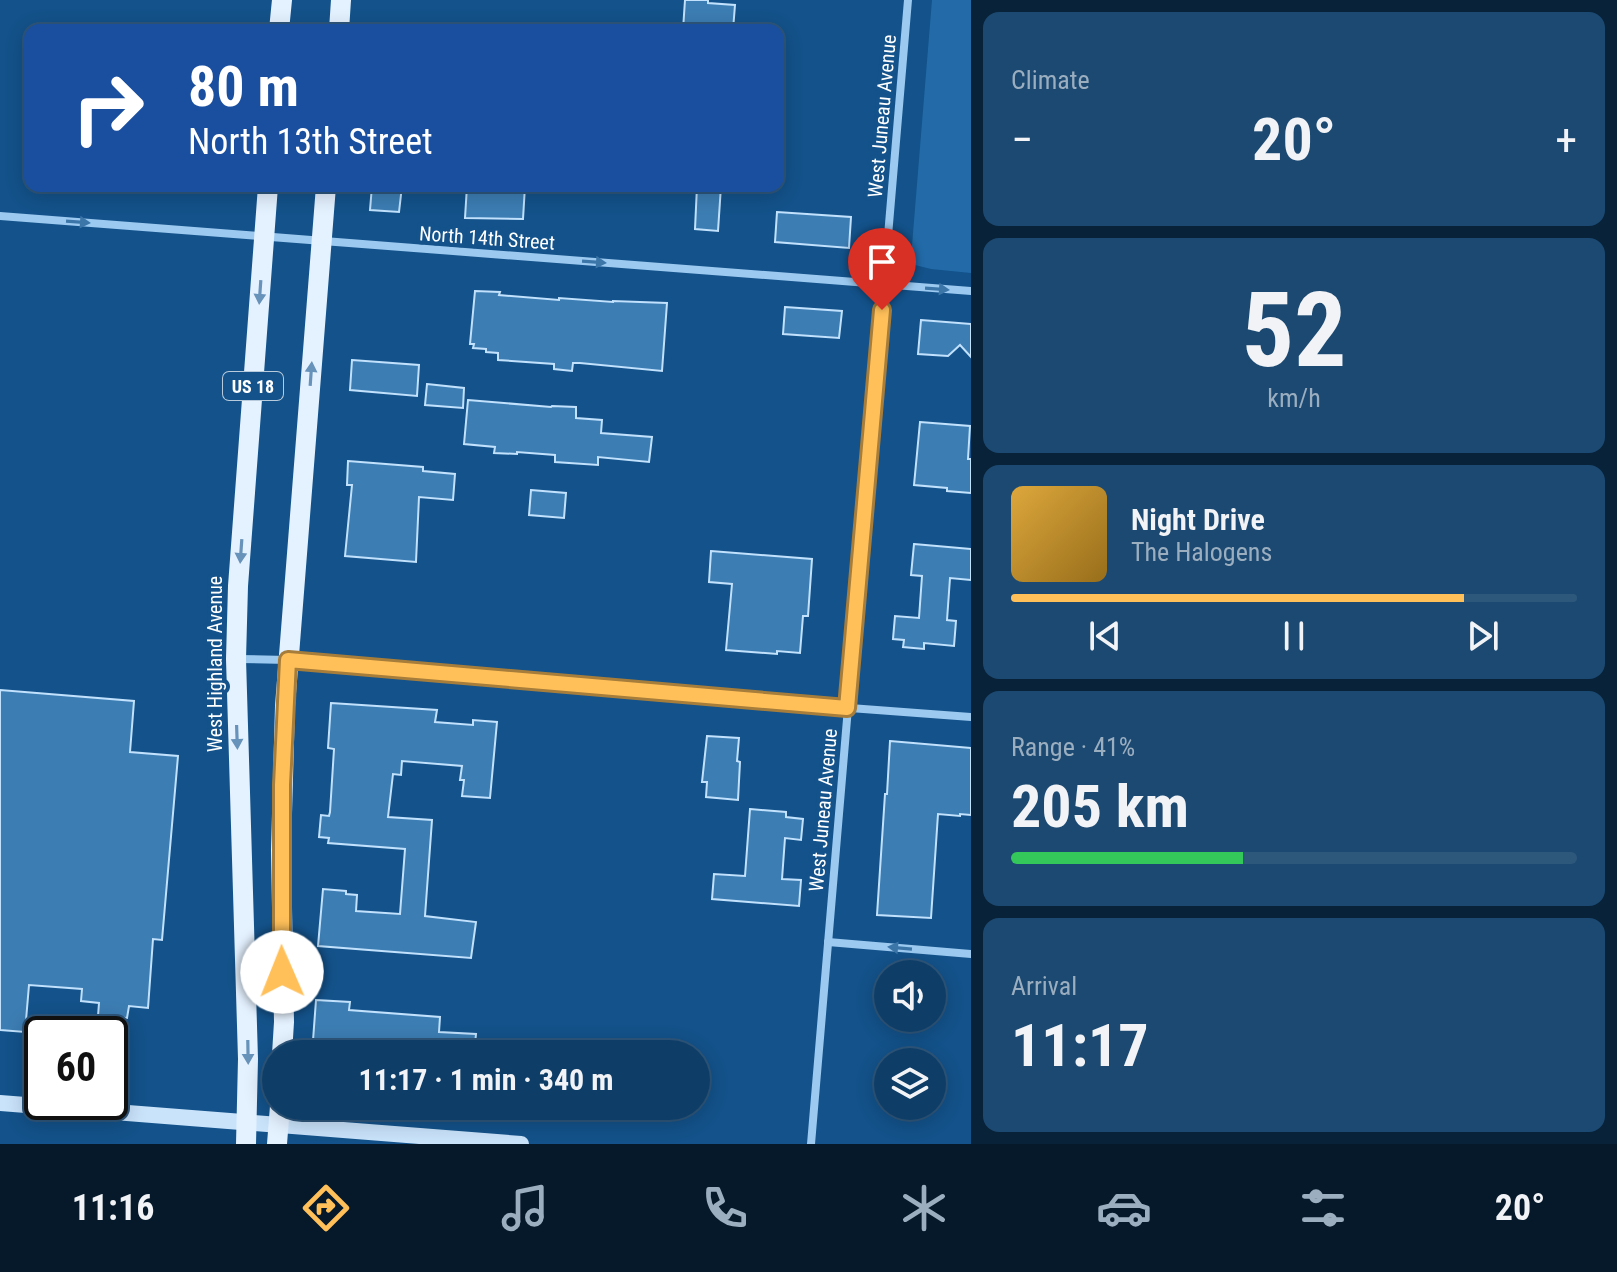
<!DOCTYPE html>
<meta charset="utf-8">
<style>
:root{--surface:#0e3e68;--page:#1c4971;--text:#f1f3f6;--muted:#9baec0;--line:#2e577c;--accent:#ffc05a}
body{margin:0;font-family:"Roboto Condensed",sans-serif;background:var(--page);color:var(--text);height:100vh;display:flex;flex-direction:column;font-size:30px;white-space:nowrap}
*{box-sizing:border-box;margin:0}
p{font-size:26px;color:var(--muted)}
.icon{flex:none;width:44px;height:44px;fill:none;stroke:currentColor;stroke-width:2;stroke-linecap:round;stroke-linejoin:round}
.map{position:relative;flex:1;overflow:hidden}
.side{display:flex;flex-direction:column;gap:12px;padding:12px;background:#082239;width:646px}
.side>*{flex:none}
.top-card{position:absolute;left:24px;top:24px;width:760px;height:168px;border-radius:16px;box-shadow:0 4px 20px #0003,0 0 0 2px var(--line);background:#1a4fa0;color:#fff;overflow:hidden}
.tools{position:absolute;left:874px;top:960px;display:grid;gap:16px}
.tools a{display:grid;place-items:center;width:72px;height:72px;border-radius:50%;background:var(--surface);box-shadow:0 4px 20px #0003,0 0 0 2px var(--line);font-size:40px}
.speed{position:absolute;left:24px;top:1016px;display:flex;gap:16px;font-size:40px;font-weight:700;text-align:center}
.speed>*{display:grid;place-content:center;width:104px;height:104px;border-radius:50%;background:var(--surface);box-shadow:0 4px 20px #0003,0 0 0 2px var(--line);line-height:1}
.speed .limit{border:4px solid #111;border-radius:12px;background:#fff;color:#111}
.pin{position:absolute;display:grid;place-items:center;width:68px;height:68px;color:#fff;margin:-82px -34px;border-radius:50% 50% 50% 0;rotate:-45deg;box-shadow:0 0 8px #0007}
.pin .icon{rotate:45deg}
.me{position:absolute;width:88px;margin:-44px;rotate:359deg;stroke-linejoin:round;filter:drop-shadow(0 0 6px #0008)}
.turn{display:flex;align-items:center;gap:28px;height:168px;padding:0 32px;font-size:36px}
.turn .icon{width:104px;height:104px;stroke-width:2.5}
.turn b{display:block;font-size:56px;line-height:68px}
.big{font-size:60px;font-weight:700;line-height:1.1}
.side .tile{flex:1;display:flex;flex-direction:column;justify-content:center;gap:12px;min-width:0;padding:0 28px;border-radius:16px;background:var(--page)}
.side .dial{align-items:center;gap:0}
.dial b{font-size:104px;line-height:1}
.song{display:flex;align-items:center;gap:24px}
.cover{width:96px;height:96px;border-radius:12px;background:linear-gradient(135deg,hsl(40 70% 55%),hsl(40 70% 35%))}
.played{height:8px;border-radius:4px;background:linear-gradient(90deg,var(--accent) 80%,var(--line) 80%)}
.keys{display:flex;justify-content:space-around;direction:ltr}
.heat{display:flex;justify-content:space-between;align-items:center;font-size:44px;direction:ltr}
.charge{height:12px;border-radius:6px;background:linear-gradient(90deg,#34c759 41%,var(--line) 0)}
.trip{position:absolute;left:262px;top:1040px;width:448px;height:80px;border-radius:40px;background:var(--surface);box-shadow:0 4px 20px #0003,0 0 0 2px var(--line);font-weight:700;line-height:80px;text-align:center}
.tabs{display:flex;height:128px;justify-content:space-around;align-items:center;background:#06192a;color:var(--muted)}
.tabs .icon{width:56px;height:56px}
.tabs .selected{color:var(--accent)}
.tabs b{font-size:36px;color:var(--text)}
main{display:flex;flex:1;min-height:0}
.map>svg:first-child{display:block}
.green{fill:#226ba8}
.building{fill:#3c7db3;stroke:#c1e1fc;stroke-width:2}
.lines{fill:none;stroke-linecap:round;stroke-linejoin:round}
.street{stroke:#9bc9f0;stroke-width:8}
.secondary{stroke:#c9e3fb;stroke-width:16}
.primary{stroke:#e4f1ff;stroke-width:20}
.oneway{fill:#3c76a9}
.oneway2{fill:#6792b9}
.route-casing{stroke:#a67d3a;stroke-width:20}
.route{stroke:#ffc05a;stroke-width:14}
.labels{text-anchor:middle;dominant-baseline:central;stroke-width:8;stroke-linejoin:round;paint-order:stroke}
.shield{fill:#13528a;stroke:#b8cbdc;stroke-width:2}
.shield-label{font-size:18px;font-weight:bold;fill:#fff}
.street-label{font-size:20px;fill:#fff;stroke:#13528a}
</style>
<main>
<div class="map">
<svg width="971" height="1144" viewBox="0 0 971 1144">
<rect width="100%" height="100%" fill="#13528a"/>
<polygon class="green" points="932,0 971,0 971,273 931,269 915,265 911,258"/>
<g class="building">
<polygon points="685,0 708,0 708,3 735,5 733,30 683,30"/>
<polygon points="372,186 402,186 399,212 370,210"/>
<polygon points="467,186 525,186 523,219 465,218"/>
<polygon points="697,186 721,186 718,231 695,229"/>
<polygon points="777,212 851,217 849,248 775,242"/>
<polygon points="475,291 500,292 499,295 559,300 559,298 613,302 613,301 667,303 662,371 580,363 573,363 572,371 554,369 554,364 498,360 498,353 486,352 486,349 473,348 474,344 470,344"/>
<polygon points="785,307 842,311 839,338 783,334"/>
<polygon points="921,320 971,324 971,357 960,345 948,356 918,354"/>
<polygon points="352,360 419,365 417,396 350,390"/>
<polygon points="427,384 464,388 463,408 425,405"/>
<polygon points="468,400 551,407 552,406 576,407 576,418 602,420 601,433 652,437 649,462 598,457 598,465 555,462 555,455 517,452 517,454 494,453 495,447 464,444"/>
<polygon points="920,422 970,426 968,459 971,459 971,493 947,491 947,488 914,485"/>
<polygon points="348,461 423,467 423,471 455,474 453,500 419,497 416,562 345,556 352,485 347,485"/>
<polygon points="531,490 566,493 564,518 529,515"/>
<polygon points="914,544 971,549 971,580 950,578 947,620 956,621 954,646 924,643 924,649 903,647 904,640 893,639 895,616 919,618 922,576 911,575"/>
<polygon points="711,551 812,559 808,616 803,616 800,653 777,651 777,654 726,650 732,584 709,582"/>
<polygon points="0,690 134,701 130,752 178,756 162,940 153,939 148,1008 129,1006 127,1018 98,1016 99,1003 81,1001 82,989 29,985 25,1032 0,1030"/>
<polygon points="331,703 437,710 435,722 473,725 473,720 497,722 490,798 462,796 464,780 460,780 462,766 402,761 401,775 393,774 388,817 432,820 425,916 476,922 471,958 318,946 323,889 346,891 346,894 357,895 356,911 400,914 405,849 328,843 329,838 319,837 321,815 329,816 330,812 334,749 328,748"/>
<polygon points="707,736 739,738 737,761 740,762 738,800 706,797 707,782 702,782"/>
<polygon points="890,741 971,748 971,815 960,814 960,816 938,814 931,918 877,915 885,794 887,794"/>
<polygon points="750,809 786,812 786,817 803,819 801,840 785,838 782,879 801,880 799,906 712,899 714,874 745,876"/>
<polygon points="316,1000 350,1002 349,1010 440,1017 439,1032 476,1034 474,1054 312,1054"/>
</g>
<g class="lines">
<g class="street">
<polyline points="0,216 971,291"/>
<polyline points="237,659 288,660 823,706 971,717"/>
<polyline points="828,942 971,954"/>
<polyline points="811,1144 908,0"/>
</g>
<polyline class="secondary" points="0,1103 521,1144"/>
<g class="primary">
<polyline points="279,30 282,0"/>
<polyline points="339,30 341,0"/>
<polyline points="282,1054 284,1022 281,850 285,706 326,186"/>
<polyline points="246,1144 248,1059 236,659 238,586 268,186"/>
<polyline points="277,1144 280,1106"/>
</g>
</g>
<defs><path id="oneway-solid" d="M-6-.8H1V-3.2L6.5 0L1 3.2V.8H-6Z" transform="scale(2)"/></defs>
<g class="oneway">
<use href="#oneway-solid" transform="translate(78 222) rotate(4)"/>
<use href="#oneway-solid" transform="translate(594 262) rotate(4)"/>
<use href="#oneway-solid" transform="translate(937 289) rotate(4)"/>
<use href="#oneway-solid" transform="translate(900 948) rotate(-175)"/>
</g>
<g class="oneway2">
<use href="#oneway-solid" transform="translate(260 292) rotate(94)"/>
<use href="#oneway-solid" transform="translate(311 374) rotate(-86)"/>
<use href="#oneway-solid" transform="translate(241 551) rotate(94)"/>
<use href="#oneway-solid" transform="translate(237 737) rotate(88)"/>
<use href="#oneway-solid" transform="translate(248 1052) rotate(89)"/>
</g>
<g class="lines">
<defs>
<polyline id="route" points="282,972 282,785 288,660 847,708 882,310"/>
</defs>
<use href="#route" class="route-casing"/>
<use href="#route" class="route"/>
</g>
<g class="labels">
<rect class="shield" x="223" y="372" width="60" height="28" rx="6"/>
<g class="shield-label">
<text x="253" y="386">US 18</text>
</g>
<g class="street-label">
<text transform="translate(882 116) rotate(-85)">West Juneau Avenue</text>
<text transform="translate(487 238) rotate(4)">North 14th Street</text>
<text transform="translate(215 664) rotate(-90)">West Highland Avenue</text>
<text transform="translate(823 810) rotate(-85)">West Juneau Avenue</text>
</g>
</g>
</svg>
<div class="tools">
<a><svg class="icon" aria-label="sound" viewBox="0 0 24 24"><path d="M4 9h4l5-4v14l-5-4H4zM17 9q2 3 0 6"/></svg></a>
<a><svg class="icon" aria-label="layers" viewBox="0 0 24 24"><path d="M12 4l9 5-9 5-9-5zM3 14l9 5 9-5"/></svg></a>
</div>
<div class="speed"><div class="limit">60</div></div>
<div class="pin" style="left:882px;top:310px;background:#d93025"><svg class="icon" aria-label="arrive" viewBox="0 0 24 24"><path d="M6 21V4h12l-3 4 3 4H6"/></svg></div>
<svg class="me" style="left:282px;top:972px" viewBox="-20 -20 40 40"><circle r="19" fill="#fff"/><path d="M0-13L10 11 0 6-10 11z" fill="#ffc05a"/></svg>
<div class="trip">11:17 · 1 min · 340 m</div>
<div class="top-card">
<div class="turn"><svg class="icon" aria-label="right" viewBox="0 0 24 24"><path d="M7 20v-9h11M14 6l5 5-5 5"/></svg><div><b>80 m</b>North 13th Street</div></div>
</div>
</div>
<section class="side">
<div class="tile"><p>Climate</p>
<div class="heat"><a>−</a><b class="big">20°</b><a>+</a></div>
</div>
<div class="tile dial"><b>52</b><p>km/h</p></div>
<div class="tile">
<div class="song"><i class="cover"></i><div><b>Night Drive</b><p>The Halogens</p></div></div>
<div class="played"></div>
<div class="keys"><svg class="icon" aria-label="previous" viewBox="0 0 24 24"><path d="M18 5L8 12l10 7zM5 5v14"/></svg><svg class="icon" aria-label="pause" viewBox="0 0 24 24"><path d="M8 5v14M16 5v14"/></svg><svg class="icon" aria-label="next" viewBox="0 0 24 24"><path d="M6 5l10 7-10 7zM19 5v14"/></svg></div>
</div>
<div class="tile"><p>Range · 41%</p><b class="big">205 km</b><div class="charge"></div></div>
<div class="tile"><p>Arrival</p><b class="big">11:17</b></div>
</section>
</main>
<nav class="tabs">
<b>11:16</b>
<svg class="icon selected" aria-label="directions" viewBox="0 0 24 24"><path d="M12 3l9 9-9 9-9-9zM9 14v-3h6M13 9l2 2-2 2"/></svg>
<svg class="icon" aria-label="music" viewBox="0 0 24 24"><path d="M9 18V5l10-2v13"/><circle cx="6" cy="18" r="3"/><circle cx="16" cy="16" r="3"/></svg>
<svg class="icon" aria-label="phone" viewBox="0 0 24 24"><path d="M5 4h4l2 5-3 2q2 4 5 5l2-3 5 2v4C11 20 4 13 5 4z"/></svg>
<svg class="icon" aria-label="climate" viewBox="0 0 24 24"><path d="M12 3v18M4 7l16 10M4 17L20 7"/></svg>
<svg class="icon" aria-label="car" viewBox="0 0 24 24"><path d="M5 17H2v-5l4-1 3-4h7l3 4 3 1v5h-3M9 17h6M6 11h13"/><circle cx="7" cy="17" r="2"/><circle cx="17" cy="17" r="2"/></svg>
<svg class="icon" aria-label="filters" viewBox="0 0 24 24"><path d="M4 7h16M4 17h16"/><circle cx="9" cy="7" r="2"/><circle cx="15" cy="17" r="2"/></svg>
<b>20°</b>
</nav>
